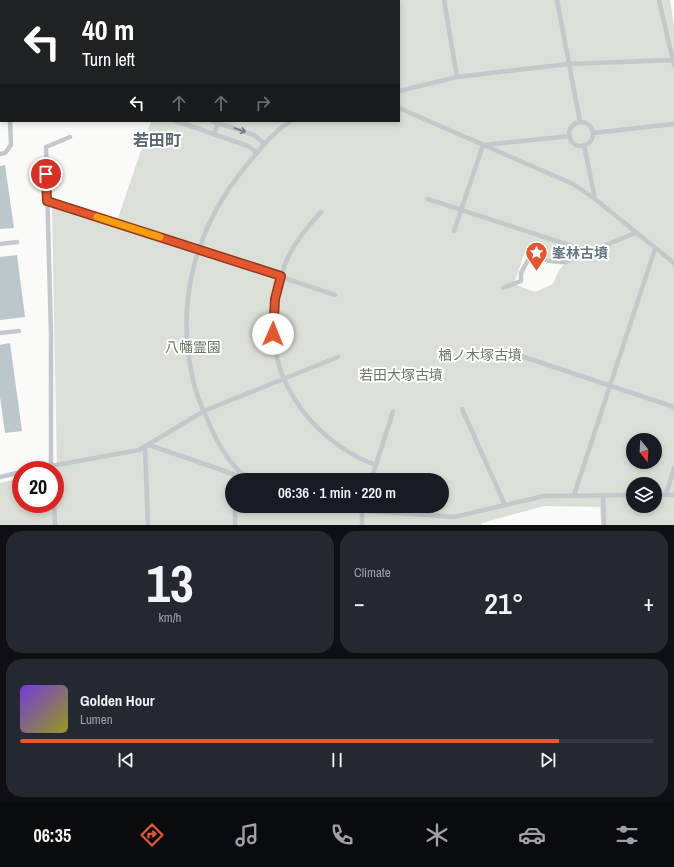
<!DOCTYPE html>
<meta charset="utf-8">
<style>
:root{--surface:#171b24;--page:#242831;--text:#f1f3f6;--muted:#9ea1a6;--line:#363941;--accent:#e4572e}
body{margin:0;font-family:"Archivo Narrow","Noto Sans JP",sans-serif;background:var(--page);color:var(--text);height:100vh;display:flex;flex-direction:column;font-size:15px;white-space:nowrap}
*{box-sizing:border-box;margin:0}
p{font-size:13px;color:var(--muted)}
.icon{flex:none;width:22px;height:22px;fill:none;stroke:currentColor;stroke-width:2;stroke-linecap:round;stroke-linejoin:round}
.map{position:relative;height:525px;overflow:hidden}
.details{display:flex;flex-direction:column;gap:6px;padding:6px;background:#0d0f14;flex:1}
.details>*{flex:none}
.banner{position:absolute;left:0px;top:0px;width:400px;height:122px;box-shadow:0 2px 6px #0003;background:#202124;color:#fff;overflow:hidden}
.needle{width:26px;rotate:162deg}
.fabs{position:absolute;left:626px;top:433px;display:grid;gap:8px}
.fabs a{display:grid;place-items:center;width:36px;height:36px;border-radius:50%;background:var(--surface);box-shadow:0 2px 6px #0003;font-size:20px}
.speed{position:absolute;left:12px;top:461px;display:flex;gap:8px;font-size:20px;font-weight:700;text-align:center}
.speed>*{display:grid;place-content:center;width:52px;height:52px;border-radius:50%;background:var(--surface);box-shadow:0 2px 6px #0003;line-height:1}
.speed .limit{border:6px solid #d22;background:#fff;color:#111}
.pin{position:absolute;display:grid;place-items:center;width:34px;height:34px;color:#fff;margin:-17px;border:2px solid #fff;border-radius:50%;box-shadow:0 1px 4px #0007}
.me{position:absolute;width:44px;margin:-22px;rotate:1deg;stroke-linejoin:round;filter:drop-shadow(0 0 3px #0008)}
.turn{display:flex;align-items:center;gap:14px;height:84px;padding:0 16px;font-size:18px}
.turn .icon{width:52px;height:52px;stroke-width:2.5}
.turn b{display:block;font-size:28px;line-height:34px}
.lanes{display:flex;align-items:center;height:38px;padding:0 16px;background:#0003;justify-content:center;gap:20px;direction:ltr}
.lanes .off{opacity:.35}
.big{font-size:30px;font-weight:600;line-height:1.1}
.details .card{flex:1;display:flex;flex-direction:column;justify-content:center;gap:6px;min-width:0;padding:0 14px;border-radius:16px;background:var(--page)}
.details .dial{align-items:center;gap:0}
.dial b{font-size:52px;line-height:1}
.song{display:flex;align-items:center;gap:12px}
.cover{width:48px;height:48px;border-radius:6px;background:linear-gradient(135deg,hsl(260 70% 55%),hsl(60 70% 35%))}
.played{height:4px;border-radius:2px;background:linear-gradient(90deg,var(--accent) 85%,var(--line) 85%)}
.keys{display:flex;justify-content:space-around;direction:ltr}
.heat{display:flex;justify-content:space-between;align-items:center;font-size:22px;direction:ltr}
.details .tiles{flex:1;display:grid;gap:6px;grid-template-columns:1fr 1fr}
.card:last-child{grid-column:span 2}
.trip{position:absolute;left:225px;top:473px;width:224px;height:40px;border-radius:20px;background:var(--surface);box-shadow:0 2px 6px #0003;font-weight:600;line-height:40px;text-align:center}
.tab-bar{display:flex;height:64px;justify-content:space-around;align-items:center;background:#090b0e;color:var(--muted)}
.tab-bar .icon{width:28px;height:28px}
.tab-bar .on{color:var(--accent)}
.tab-bar b{font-size:18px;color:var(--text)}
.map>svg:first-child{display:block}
.green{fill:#dadfd7;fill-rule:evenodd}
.water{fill:#bbc7cb}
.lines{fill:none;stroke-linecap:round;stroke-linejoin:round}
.lane{stroke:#c3c8cc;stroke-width:4.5}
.oneway{stroke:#6a7a87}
.route-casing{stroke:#94391e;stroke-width:10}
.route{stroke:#e4572e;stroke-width:7}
.slow{stroke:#f59e0b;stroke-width:7}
.labels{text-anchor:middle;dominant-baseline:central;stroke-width:4;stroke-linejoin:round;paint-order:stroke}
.poi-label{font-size:14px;font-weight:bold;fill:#657683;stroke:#fff;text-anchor:start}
.park-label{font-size:14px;fill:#687a64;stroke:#fff}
.quarter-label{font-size:16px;font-weight:bold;fill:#57646e;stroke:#fff}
</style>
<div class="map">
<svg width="674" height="525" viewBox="0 0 674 525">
<rect width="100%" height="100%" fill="#fafaf8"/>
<path class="green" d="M147,0H670L674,26V525H601L600,507L544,506L482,523L481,525H0V483L21,478V504H55V471L57,470L52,206L115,227L151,121H399V1ZM525,251L565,263L559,270L553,284L535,292L514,284ZM633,440H655V462H633ZM232,480H442V506H232ZM633,484H655V506H633Z"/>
<g class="water">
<polygon points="5,165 14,228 0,229 0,166"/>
<polygon points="17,255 25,317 0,320 0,257"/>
<polygon points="10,343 22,431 5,433 0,397 0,345"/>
</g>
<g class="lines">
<g class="lane">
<polyline points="174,0 174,1"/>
<polyline points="444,0 457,77"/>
<polyline points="557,0 580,122"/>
<polyline points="659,0 674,65"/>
<polyline points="140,1 140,0"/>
<polyline points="0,58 1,58"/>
<polyline points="0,70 1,71"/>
<polyline points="399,91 457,77 568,64 673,60"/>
<polyline points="399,108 573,184 595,199 674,263"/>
<polyline points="176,121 248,146 257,153"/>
<polyline points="212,121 254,135 265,144"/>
<circle cx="581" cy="134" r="12"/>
<polyline points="593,133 674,124"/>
<polyline points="214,134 219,121"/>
<polyline points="584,145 595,199"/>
<polyline points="0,154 5,153 11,145 10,121"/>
<polyline points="428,199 590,252"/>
<polyline points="47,201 198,249 335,295"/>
<path d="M321,212C309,225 298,238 290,253C284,264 281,277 278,288C265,339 277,382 311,421C330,441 350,456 376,465"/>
<polyline points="454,231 483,145 570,136"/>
<polyline points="0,244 17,242"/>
<path d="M503,288L521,281V273L528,260C540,257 552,263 565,262L635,233"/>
<polyline points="0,333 19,331"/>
<polyline points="515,354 674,407"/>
<polyline points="462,409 505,505"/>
<polyline points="149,445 242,477"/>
<polyline points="145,447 148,525"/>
<polyline points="29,470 139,450 204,411 338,357"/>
<polyline points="51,470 51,335 46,147 70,137"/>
<polyline points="0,477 21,472"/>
<path d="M252,480C234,473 216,441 209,423C203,410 197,397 194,384C174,304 195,228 246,166C260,149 273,132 291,121"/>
<polyline points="371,480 393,412"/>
<polyline points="574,495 655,249"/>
<polyline points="603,495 604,525"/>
<polyline points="655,495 674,495"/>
<polyline points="666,495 674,468"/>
<polyline points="54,504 55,525"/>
<polyline points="235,506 235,525"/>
<polyline points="321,506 327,508 454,517 544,496 633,495"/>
<polyline points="362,525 362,506"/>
</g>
</g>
<defs><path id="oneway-shaft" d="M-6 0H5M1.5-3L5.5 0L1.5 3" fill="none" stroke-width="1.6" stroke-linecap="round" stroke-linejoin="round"/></defs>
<use class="oneway" href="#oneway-shaft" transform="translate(240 130) rotate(19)"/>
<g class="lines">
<defs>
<polyline id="route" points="46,174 47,201 281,276 275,299 273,334"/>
</defs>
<use href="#route" class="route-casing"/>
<use href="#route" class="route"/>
<polyline class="slow" points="97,217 160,237"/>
</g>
<defs>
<symbol id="sight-pin" viewBox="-11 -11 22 30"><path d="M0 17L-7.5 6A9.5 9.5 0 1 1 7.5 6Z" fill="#e4572e" stroke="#fff"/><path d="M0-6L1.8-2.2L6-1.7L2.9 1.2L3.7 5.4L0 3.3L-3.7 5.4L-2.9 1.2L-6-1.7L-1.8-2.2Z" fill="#fff"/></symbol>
</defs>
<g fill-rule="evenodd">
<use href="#sight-pin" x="524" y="240" width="25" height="34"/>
</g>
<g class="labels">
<g class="poi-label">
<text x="552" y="253">峯林古墳</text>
</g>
<g class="park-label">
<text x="193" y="347">八幡霊園</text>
<text x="480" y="355">楢ノ木塚古墳</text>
<text x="401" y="375">若田大塚古墳</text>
</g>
<g class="quarter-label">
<text x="157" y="140">若田町</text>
</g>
</g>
</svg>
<div class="fabs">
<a><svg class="needle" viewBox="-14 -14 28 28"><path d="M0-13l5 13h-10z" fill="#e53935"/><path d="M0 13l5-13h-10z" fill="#9ea1a6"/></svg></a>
<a><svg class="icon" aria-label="layers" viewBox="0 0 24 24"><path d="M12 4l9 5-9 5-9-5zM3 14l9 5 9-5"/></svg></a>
</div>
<div class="speed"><div class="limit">20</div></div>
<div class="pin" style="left:46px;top:174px;background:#d93025"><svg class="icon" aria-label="arrive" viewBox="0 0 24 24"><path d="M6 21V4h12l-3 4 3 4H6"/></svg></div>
<svg class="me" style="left:273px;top:334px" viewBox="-20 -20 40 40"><circle r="19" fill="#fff"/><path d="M0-13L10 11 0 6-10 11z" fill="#e4572e"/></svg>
<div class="trip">06:36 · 1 min · 220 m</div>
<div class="banner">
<div class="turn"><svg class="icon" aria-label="left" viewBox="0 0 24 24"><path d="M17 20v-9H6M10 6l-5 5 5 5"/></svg><div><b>40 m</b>Turn left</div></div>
<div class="lanes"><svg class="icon" aria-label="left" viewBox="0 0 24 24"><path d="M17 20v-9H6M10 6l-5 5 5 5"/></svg><svg class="icon off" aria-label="ahead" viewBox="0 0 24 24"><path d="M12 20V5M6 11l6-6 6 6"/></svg><svg class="icon off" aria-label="ahead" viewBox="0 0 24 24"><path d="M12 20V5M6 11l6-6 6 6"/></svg><svg class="icon off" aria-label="right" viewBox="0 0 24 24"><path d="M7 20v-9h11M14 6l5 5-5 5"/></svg></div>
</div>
</div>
<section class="details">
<div class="tiles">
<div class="card dial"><b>13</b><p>km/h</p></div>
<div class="card"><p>Climate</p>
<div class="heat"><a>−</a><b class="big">21°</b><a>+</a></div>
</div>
<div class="card">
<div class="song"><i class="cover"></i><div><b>Golden Hour</b><p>Lumen</p></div></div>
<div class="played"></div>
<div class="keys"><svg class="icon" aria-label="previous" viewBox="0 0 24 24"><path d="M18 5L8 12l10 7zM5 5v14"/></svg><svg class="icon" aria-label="pause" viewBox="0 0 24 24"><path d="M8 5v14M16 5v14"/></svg><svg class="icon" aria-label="next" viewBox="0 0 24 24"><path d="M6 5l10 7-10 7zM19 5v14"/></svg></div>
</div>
</div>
</section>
<nav class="tab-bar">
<b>06:35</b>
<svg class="icon on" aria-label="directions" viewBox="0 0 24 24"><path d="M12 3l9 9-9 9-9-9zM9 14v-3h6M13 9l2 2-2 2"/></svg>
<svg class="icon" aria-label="music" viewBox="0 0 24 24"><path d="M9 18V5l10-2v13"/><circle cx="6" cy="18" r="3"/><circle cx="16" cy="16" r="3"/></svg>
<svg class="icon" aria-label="phone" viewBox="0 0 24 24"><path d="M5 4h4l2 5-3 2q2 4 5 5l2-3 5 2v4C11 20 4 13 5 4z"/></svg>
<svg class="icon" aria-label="climate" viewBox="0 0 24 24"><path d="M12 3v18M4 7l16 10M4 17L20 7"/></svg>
<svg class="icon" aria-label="car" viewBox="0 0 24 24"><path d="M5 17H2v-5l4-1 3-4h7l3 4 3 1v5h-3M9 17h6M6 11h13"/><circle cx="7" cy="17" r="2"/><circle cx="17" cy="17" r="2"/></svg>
<svg class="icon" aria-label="filters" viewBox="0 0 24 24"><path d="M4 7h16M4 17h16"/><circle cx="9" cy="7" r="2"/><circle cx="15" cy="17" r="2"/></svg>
</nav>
